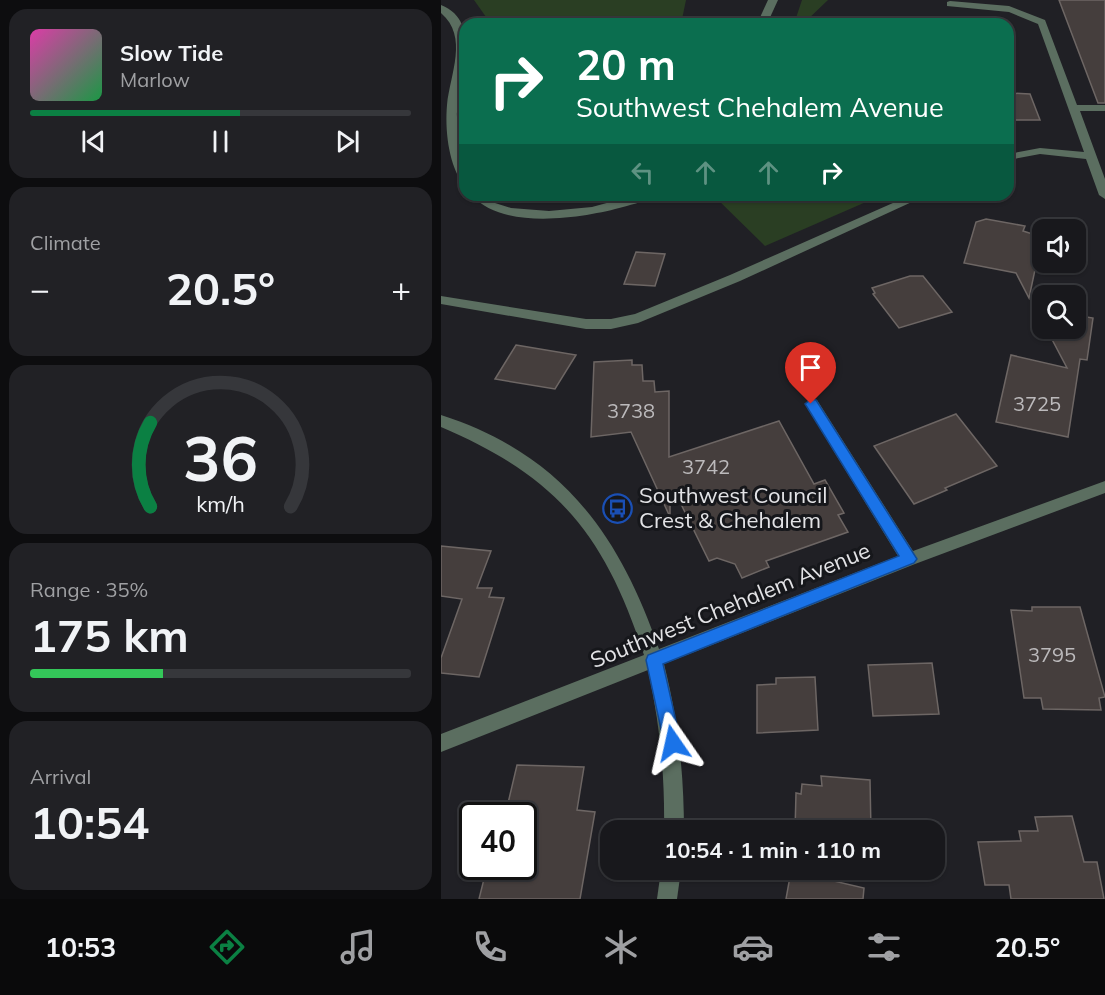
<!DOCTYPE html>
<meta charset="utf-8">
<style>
:root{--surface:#18181c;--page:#212125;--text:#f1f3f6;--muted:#9fa0a3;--line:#36373b;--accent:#0b8043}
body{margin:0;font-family:Mulish,sans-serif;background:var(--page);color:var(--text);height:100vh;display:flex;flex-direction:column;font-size:22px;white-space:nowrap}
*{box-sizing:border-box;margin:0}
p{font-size:20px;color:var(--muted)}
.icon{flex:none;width:33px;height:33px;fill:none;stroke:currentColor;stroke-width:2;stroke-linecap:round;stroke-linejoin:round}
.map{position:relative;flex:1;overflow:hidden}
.panel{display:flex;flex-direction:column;gap:9px;padding:9px;background:#0d0d0f;width:441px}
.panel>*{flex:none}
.banner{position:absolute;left:18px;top:18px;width:555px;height:183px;border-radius:18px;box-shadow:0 2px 4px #0004,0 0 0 2px var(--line);background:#0b6e4f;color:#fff;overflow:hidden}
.tools{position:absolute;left:591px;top:219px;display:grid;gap:12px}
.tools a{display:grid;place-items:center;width:54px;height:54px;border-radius:12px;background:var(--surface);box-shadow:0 2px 4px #0004,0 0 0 2px var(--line);font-size:30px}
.speed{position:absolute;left:18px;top:802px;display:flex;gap:12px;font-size:30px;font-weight:700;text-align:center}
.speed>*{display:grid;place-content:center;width:78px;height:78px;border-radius:50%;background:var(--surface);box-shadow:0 2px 4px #0004,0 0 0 2px var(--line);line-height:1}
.speed .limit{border:3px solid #111;border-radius:9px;background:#fff;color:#111}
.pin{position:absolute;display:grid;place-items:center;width:51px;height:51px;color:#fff;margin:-62px -26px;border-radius:50% 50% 50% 0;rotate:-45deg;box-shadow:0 0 6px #0007}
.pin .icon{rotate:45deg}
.me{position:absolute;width:66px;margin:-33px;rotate:349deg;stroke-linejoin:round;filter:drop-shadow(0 0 4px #0008)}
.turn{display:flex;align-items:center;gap:21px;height:126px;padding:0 18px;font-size:27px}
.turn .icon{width:78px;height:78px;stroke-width:2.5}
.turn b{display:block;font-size:42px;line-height:51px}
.lanes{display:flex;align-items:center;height:57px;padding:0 18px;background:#0003;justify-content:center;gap:30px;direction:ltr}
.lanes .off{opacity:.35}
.big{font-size:45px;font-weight:700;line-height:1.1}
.panel .widget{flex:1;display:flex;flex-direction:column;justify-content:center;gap:9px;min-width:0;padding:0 21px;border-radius:18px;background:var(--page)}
.panel .dial{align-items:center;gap:0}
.dial svg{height:156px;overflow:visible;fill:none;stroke:var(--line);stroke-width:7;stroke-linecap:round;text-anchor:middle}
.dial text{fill:var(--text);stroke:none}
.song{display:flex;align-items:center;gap:18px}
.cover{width:72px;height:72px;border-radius:9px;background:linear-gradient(135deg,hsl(320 70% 55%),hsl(140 70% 35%))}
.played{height:6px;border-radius:3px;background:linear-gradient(90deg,var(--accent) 55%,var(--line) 55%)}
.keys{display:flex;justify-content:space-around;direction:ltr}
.heat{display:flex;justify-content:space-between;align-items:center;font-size:33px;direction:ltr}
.charge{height:9px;border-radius:4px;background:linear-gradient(90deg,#34c759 35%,var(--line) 0)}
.trip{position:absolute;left:159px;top:820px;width:345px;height:60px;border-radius:18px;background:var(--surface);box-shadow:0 2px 4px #0004,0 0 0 2px var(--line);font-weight:700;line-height:60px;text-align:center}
.menu{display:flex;height:96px;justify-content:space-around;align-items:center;background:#0a0a0b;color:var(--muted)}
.menu .icon{width:42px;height:42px}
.menu .selected{color:var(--accent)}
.menu b{font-size:27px;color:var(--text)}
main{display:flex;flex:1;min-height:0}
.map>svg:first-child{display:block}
.green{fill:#2a3e23}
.building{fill:#453e3d;stroke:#6d6664;stroke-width:1.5}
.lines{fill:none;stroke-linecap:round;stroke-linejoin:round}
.minor{fill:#5b6e60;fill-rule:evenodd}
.route{fill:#1a73e8;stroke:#114b97;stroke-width:1.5}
.labels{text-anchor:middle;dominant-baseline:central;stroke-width:6;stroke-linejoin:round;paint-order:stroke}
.number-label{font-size:20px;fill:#bcbabc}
.poi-label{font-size:22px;fill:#e3e3e6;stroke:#16171b;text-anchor:start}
.street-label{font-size:22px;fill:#e3e3e6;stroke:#16171b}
</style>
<main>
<section class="panel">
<div class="widget">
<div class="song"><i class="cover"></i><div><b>Slow Tide</b><p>Marlow</p></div></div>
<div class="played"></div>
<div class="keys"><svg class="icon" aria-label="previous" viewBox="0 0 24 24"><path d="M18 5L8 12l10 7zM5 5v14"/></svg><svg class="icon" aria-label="pause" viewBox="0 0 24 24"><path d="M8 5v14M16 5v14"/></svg><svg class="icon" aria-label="next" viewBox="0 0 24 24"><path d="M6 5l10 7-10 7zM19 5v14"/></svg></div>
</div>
<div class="widget"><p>Climate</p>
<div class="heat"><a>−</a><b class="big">20.5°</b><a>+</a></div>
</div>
<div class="widget dial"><svg viewBox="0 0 100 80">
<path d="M14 69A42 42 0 1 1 86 69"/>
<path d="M14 69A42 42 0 0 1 14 26" stroke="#0b8043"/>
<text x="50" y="56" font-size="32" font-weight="700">36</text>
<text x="50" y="72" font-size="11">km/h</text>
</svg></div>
<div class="widget"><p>Range · 35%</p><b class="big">175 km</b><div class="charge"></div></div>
<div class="widget"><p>Arrival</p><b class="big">10:54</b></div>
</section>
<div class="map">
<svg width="664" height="899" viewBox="0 0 664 899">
<rect width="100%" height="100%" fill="#202025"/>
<g class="green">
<polygon points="33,0 245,0 240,24 50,24"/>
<polygon points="361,0 387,0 365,21 406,21 406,24 353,24"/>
<polygon points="272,195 441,195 324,246"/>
</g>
<g class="building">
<polygon points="618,0 664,0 664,103 657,103"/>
<polygon points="567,93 589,94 599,120 567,120"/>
<polygon points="545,219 584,226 582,231 601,237 588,298 575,273 523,263 535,222"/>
<polygon points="195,252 224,254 214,286 183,284"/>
<polygon points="469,276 482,276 511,312 458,328 432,294 434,293 431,288"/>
<polygon points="634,315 652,318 646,360 639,359 627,437 555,422 570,355 626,368 605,328 634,328"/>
<polygon points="75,345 135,355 114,389 54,379"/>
<polygon points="191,360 191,365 201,365 202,381 213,381 214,392 228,391 228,457 338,421 373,484 384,480 403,513 397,515 407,532 325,561 328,567 301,578 294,564 276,558 268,561 235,494 230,496 229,493 229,517 190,432 150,437 153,362"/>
<polygon points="515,414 556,466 504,488 506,490 473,504 433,446"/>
<polygon points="0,546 50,551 36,588 51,588 48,597 63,598 38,677 0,673 0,658 21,599 0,596"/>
<polygon points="591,607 639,607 664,697 658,698 660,710 602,709 600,698 583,698 570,610 591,611"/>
<polygon points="491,663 498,714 432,716 427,665"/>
<polygon points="374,677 377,730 316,733 316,685 335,684 335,678"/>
<polygon points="76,765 143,767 136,810 154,812 139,899 38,899 46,867 82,867 82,816 64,816"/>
<polygon points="380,776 429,780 430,831 354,831 355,793 360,794 361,784 381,786"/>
<polygon points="631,816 643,862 656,862 663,899 570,899 568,885 544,885 537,842 580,841 578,831 597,831 594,817"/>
<polygon points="350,871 423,888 422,899 345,899"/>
</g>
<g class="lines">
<g class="minor">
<polygon points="327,0 337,0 326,24 316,24"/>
<polygon points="509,1 568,6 604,20 636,105 664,105 664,111 639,111 664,179 664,199 658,195 645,159 599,154 567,160 567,154 599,148 643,152 597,24 568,12 506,6 506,2"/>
<path d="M0,5C44,22 16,84 16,117C17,139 24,160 24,182L20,181C7,160 4,129 6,105C9,74 28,37 0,13Z"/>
<path d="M31,195H44L54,203L70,208L108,211L151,207L195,195H212C205,202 192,204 182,207C143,218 61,231 31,195Z"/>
<polygon points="470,195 486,195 299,281 197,323 170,329 145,329 0,304 0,296 145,319 170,319 194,314 289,275"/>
<path d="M371,399L376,400L472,551L664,481V493L474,564L223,664C237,719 243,773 243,831H223C224,776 219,724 207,670L0,752V734L203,655C164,535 117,477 0,427V415C121,454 178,534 218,649L457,556L364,404Z"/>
<polygon points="220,870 240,870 236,899 216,899"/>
</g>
</g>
<polygon class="route" points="370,399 375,400 476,559 473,563 222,664 240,743 238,749 232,752 226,749 223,743 205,660 207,655 458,556 366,407 364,404"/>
<defs>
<symbol id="bus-ring" viewBox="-11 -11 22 22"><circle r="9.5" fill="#16171b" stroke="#1a4fb4" stroke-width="1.5"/><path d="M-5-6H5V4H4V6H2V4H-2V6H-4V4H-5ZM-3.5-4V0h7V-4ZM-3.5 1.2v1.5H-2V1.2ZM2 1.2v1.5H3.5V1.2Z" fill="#1a4fb4"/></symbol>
</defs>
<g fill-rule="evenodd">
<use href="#bus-ring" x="160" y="492" width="33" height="33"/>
</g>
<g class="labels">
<g class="number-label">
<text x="596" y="403">3725</text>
<text x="190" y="410">3738</text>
<text x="265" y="466">3742</text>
<text x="611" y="654">3795</text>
</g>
<g class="poi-label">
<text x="198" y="495">Southwest Council<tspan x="198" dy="25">Crest &amp; Chehalem</tspan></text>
</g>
<g class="street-label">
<text transform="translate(289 605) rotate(-22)">Southwest Chehalem Avenue</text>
</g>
</g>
</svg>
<div class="tools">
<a><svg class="icon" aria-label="sound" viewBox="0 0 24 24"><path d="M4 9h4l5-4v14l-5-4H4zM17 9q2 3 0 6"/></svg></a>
<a><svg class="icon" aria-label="search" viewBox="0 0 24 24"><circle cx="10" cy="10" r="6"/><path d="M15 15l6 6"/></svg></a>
</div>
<div class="speed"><div class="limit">40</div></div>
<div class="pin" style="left:370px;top:404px;background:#d93025"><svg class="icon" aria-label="arrive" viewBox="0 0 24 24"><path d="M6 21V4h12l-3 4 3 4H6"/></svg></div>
<svg class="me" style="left:232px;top:743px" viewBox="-20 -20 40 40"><path d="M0-17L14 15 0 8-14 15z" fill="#1a73e8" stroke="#fff" stroke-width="4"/></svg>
<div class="trip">10:54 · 1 min · 110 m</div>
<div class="banner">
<div class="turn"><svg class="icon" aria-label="right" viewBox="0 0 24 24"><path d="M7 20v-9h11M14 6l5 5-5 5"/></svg><div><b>20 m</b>Southwest Chehalem Avenue</div></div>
<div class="lanes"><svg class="icon off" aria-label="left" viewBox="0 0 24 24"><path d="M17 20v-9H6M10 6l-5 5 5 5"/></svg><svg class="icon off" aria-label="ahead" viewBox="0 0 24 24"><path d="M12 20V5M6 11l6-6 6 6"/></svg><svg class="icon off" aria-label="ahead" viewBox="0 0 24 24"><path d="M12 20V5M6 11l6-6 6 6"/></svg><svg class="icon" aria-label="right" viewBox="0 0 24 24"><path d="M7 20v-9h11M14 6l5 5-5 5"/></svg></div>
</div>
</div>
</main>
<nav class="menu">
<b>10:53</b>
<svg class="icon selected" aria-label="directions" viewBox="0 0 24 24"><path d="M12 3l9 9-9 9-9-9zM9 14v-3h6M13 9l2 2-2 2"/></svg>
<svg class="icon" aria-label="music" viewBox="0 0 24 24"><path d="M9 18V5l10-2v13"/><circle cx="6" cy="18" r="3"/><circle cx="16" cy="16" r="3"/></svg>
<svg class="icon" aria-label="phone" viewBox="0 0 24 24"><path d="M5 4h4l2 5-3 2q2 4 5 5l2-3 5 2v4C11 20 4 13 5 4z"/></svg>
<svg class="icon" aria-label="climate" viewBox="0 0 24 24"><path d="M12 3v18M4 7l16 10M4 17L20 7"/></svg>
<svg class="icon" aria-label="car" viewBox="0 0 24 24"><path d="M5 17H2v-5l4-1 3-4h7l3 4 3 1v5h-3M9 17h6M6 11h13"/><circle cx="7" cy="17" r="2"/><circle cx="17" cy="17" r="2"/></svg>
<svg class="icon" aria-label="filters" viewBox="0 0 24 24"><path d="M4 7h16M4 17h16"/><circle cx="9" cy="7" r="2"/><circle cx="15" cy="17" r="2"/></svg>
<b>20.5°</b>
</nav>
